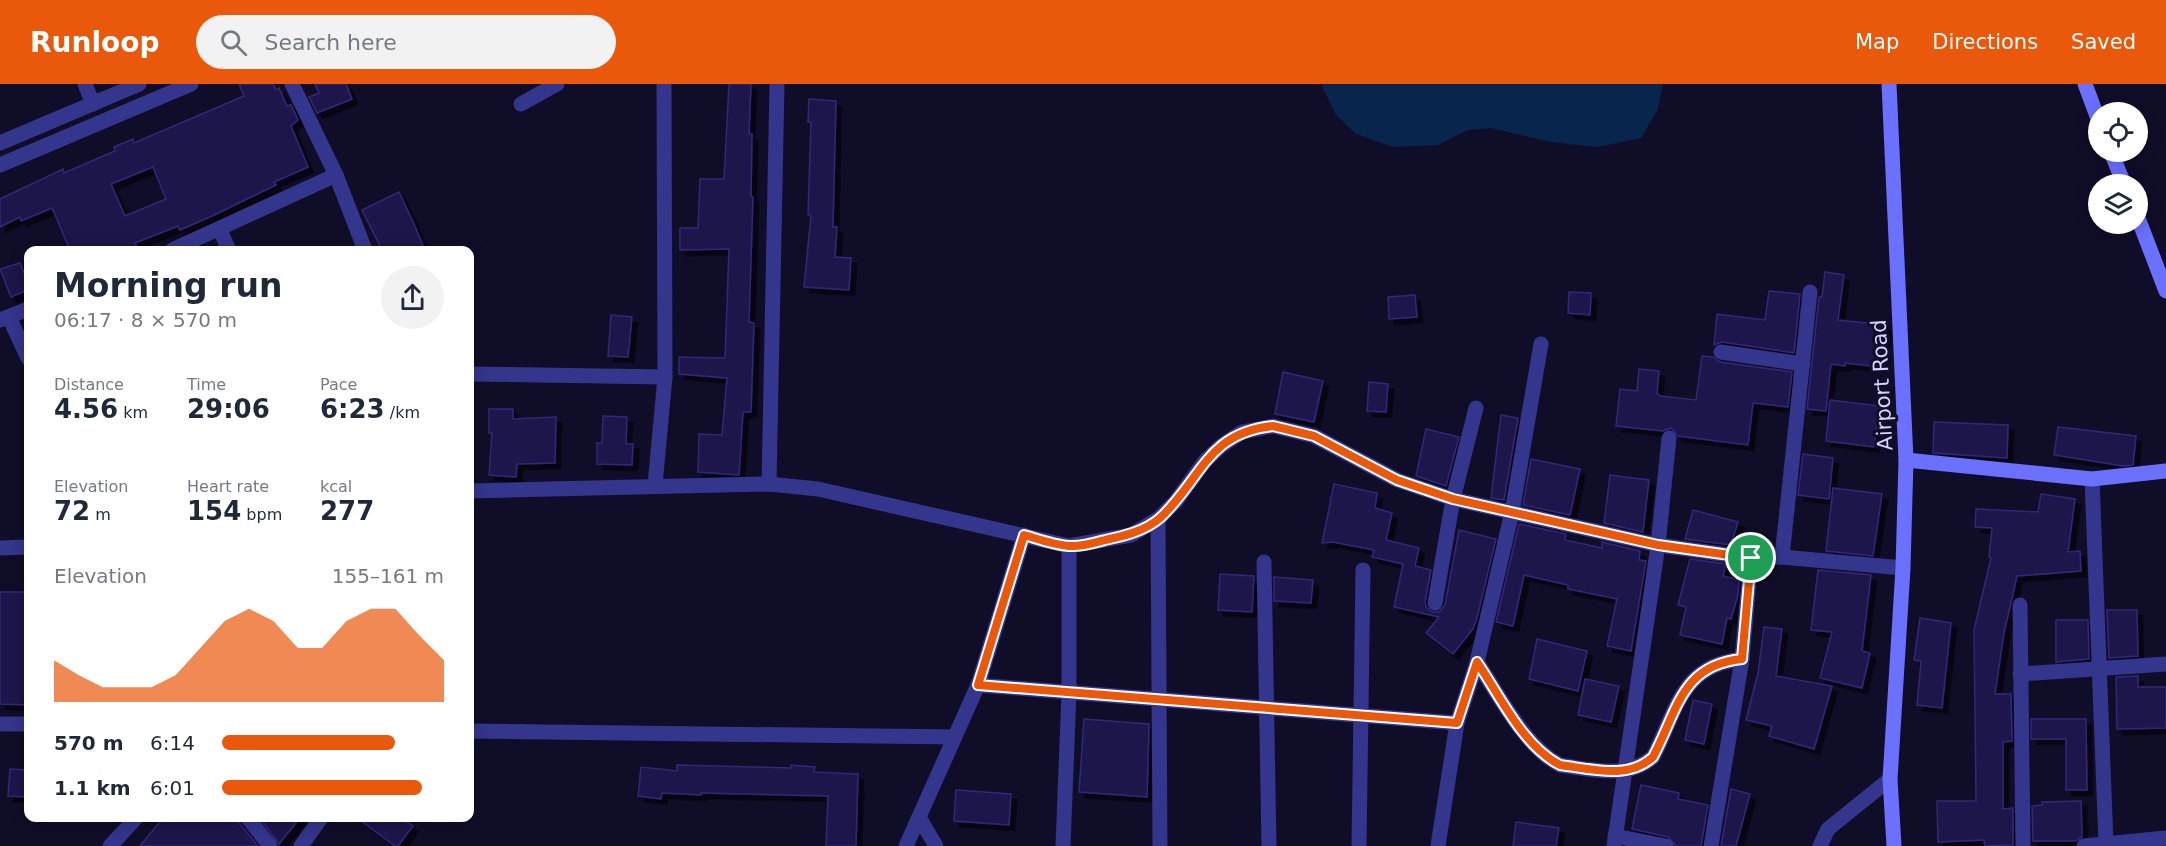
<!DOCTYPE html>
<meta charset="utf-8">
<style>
:root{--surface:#fff;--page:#f2f2f3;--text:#1f2937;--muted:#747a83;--accent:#ea580c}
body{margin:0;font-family:"DejaVu Sans",sans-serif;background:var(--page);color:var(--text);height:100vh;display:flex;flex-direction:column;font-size:22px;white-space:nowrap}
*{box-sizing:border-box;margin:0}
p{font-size:20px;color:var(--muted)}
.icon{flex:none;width:33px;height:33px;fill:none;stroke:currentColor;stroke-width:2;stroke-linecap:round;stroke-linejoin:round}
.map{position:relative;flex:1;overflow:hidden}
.sheet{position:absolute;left:24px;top:162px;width:450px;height:576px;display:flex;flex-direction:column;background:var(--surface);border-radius:12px;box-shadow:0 3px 15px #0003}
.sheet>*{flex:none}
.controls{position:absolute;left:2088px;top:18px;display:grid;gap:12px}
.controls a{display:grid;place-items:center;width:60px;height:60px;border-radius:50%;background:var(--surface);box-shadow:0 3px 15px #0003;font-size:30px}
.pin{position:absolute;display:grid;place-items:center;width:51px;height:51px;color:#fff;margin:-26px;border:3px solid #fff;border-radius:50%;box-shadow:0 2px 6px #0007}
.round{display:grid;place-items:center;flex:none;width:63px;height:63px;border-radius:32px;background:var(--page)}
.overview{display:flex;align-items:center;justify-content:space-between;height:102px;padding:0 30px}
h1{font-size:33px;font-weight:700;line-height:45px}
.stats{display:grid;grid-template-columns:repeat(3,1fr);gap:9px;height:102px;padding:6px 30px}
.stats div{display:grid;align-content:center}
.stats b{font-size:26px;font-weight:700}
.stats small{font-size:16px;font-weight:400}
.stats p{font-size:16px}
.chart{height:168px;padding:12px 30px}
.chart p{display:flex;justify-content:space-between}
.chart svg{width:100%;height:108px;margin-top:6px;fill:var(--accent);opacity:.7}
ul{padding:0 30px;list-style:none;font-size:20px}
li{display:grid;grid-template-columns:96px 72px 1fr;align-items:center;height:45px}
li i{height:15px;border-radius:8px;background:var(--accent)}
header{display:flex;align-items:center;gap:36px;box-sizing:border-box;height:84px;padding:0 30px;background:var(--accent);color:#fff}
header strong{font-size:28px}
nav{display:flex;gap:33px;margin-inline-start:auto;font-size:21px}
.search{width:420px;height:54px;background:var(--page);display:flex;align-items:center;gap:15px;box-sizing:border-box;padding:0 21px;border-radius:33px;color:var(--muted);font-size:22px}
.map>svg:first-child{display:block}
.water{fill:#07254d}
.building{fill:#1f174b;stroke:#322779;stroke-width:1.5;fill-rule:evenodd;filter:url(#shadow)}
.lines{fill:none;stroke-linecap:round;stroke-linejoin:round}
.street{stroke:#34358c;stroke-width:15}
.secondary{stroke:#6b70ff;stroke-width:15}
.route-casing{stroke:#fff;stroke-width:12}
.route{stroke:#ea580c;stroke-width:8}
.labels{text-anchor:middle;stroke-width:6;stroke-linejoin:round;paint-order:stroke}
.street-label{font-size:21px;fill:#d7d4ff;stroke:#100d28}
</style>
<header>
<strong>Runloop</strong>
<div class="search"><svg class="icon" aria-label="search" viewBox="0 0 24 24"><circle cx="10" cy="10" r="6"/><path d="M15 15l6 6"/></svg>Search here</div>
<nav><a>Map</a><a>Directions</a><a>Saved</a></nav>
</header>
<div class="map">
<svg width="2166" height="762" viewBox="0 0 2166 762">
<defs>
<filter id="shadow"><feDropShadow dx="5.5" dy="5.5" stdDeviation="0" flood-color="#0009"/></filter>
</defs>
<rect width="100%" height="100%" fill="#100d28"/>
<polygon class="water" points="1321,0 1663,0 1658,25 1641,54 1598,63 1551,58 1491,44 1468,46 1438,61 1393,63 1356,50 1336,31"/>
<g class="building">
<path d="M239 0H273L276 6 279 4 287 22 291 21 298 36 291 42 308 83 274 98 276 101 212 132 180 146 178 142 135 159 138 166H70L52 124 21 137 20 133 0 143V115L63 85 64 89 115 67 114 63 133 55 134 59 244 12ZM153 83 166 115 125 132 111 100Z"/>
<polygon points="315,0 346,0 352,15 317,29 309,13 319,9"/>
<polygon points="729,0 751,0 749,50 752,50 751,113 753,113 749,238 754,239 751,328 743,328 739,391 698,388 699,350 722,351 727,294 679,290 679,273 725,274 729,165 680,166 680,144 698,144 700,95 724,95"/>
<polygon points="809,15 836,17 833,143 837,143 835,173 851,174 849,206 804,203 811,131 808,131 811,38 808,38"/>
<polygon points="399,108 414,140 425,166 382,166 362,126"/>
<polygon points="20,179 28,199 28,206 11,213 0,185"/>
<polygon points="1825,188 1844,191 1838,236 1886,241 1881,283 1845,279 1845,282 1831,280 1826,327 1807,325 1819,213 1822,213"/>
<polygon points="1769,207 1800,210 1794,269 1722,258 1714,261 1717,230 1765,236"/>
<polygon points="1569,208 1591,209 1590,231 1568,229"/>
<polygon points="1415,211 1417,233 1389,235 1388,213"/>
<polygon points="611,231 632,233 628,273 608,272"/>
<polygon points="1702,272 1713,273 1720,278 1792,288 1788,323 1753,319 1748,361 1678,352 1671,344 1663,347 1616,342 1620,305 1637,307 1639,285 1659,287 1657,309 1660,312 1696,316"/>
<polygon points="1283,288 1323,297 1314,338 1275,330"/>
<polygon points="1369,298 1388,300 1386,328 1367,327"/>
<polygon points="1830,316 1879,322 1874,363 1826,357"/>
<polygon points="489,325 513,325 513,335 556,333 555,379 517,380 516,393 489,391 492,349 489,349"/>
<polygon points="1501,331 1518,334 1504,416 1491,414"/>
<polygon points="603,332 627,333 626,360 633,360 632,381 597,380 597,359 602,359"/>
<polygon points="1934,338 2008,341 2007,374 1933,369"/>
<polygon points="2058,343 2136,352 2133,381 2123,382 2054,371"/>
<polygon points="1426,345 1459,353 1446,402 1416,392"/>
<polygon points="1803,370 1833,374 1829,415 1798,411"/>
<polygon points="1531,375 1580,385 1570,431 1523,421"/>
<polygon points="1610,391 1649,396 1643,448 1604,439"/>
<polygon points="1334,400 1377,409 1375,424 1392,429 1386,456 1419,464 1415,482 1431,486 1425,518 1426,523 1433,528 1439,528 1445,521 1459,446 1496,455 1477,534 1473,545 1453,570 1426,549 1439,533 1394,523 1403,480 1372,473 1374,466 1333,458 1322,459"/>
<polygon points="1833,404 1882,410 1873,472 1826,467"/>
<polygon points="2041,410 2075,415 2068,468 2080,467 2081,487 2017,492 2004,549 1995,610 2011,610 2012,657 2003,658 2003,725 2013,724 2013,761 1985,762 1984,756 1938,758 1937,717 1976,717 1974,546 1991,474 1989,473 1992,444 1975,443 1976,425 2038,428"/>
<polygon points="1693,426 1738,438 1731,461 1685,455"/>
<polygon points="1519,440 1566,450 1565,456 1602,464 1602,458 1640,467 1639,476 1646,477 1631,567 1607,562 1617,515 1568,505 1568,501 1524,491 1513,542 1496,538"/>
<polygon points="1690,475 1726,480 1723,492 1739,496 1738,511 1731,535 1727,534 1722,560 1680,551 1686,523 1678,521"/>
<polygon points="1818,486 1871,491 1862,567 1870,569 1862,604 1820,594 1832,548 1811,546"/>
<polygon points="1220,490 1254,492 1252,528 1218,526"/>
<polygon points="1274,493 1313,496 1311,519 1274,517"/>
<polygon points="0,508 28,508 28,621 0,620"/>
<polygon points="2107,526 2137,526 2138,572 2109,574"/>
<polygon points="1920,534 1951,539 1942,624 1917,621 1921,577 1914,576"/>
<polygon points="2056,536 2088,536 2089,575 2056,578"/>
<polygon points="1764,543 1782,545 1776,592 1832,602 1814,665 1769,652 1772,642 1746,636 1758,589"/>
<polygon points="1537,555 1587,567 1578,607 1529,595"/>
<polygon points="2138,592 2138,603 2166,603 2166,644 2117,645 2116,593"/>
<polygon points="1585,595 1619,602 1611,638 1578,631"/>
<polygon points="1693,616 1712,620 1704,660 1685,656"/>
<polygon points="1084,635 1149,640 1147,713 1079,708"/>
<polygon points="2031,635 2086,635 2087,706 2066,706 2066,655 2031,655"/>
<polygon points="677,681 791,684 791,681 815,683 814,688 858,690 856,762 826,762 828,712 701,709 701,711 662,709 661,715 638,712 641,683 677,687"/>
<polygon points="10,685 28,686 28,713 8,712"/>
<polygon points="1641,701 1679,709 1678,715 1708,721 1701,762 1676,762 1668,753 1632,745"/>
<polygon points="1731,705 1750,710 1736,762 1721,762"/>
<polygon points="956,706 1011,710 1009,741 954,737"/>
<polygon points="2081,717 2082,753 2076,757 2033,757 2032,722 2042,721 2042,718"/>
<polygon points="163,734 238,734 240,740 258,762 140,762"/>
<polygon points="260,734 300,734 279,760"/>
<polygon points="357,734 401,734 413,742 398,762 395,762"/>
<polygon points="1516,738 1559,744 1556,762 1513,762"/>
</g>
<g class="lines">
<g class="street">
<polyline points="85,0 93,20"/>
<polyline points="292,0 336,91 365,166"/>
<polyline points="521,20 557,0"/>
<polyline points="0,59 139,0"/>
<polyline points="0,81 191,0"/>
<polyline points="220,146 229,166"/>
<polyline points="172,166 336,91"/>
<polyline points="9,233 28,274"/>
<polyline points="0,236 28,225"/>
<polyline points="1721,268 1803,280"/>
<polyline points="470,290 665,293"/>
<polyline points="2092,395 2106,760"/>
<polyline points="769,400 777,0"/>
<polyline points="655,401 665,293 664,0"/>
<polyline points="470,407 769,400 818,405 1069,462 1131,451 1158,435 1176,417 1205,377 1221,362 1242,348 1273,342 1314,352 1397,396 1453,415 1658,461 1751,474 1782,473 1903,484"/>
<polyline points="1158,435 1160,762"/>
<polyline points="0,464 28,463"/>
<polyline points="1782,473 1810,208"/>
<polyline points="1264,478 1269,762"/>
<polyline points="1435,519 1453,415 1476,324"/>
<polyline points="2020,521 2023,762"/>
<path d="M1477 578C1499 611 1525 663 1560 681 1592 686 1628 695 1653 673 1677 626 1681 581 1742 575"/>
<polyline points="2020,590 2166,580"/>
<polyline points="978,601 1457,639"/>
<polyline points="0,640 28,640"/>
<polyline points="470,647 955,653"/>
<polyline points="248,734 270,762"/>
<polyline points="920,735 936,762"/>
<polyline points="1615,752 1666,762"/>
<polyline points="110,762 136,734"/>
<polyline points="301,762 321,734"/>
<polyline points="906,762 978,601 1024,451"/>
<polyline points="1063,762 1069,608 1069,462"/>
<polyline points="1359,762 1363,486"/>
<polyline points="1438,762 1457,639 1477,578 1512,428 1541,260"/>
<polyline points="1614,762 1658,461 1669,354"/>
<polyline points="1711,762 1742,575 1751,474"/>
<polyline points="1820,762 1828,745 1890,695"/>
<polyline points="2084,762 2166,754"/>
</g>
<g class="secondary">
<polyline points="1889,0 1906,376 1903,484 1890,695 1894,762"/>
<polyline points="2085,0 2098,35"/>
<polyline points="2111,68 2124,100"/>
<polyline points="2138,134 2166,207"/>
<polyline points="1906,376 2092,395 2166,387"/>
</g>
</g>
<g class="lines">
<defs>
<path id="route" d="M1273 342 1314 352 1397 396 1453 415 1658 461 1751 474 1742 575C1681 581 1678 626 1653 673 1628 696 1592 685 1560 681 1523 662 1500 612 1477 578L1457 639 978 601 1024 451C1038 455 1055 461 1069 462 1080 463 1094 459 1105 456 1124 452 1145 447 1160 434 1202 395 1206 349 1273 342Z"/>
</defs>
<use href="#route" class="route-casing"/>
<use href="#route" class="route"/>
</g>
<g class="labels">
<g class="street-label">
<text transform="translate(1882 301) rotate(-93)" y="7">Airport Road</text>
</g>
</g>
</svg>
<div class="controls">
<a><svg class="icon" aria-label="locate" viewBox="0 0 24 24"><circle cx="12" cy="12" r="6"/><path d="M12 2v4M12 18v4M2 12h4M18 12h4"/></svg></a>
<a><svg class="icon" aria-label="layers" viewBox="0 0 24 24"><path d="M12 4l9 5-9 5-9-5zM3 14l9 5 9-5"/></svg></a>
</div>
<div class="pin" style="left:1751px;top:474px;background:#1e9e55"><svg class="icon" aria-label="arrive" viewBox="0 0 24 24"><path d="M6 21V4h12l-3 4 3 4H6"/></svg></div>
<section class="sheet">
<div class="overview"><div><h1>Morning run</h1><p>06:17 · 8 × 570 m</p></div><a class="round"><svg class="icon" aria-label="share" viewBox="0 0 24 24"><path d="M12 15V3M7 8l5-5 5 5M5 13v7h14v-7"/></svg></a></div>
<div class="stats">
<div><p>Distance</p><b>4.56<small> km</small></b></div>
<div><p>Time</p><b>29:06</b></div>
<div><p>Pace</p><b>6:23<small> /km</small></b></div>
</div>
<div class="stats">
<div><p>Elevation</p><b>72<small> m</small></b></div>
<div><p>Heart rate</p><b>154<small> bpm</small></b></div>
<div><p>kcal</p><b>277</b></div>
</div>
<div class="chart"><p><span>Elevation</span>155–161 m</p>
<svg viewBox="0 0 160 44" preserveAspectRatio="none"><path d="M0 44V27L10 33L20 38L30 38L40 38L50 33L60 22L70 11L80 6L90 11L100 22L110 22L120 11L130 6L140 6L150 17L160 27V44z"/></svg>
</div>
<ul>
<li><b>570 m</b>6:14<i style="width:78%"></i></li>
<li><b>1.1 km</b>6:01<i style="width:90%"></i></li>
</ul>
</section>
</div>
